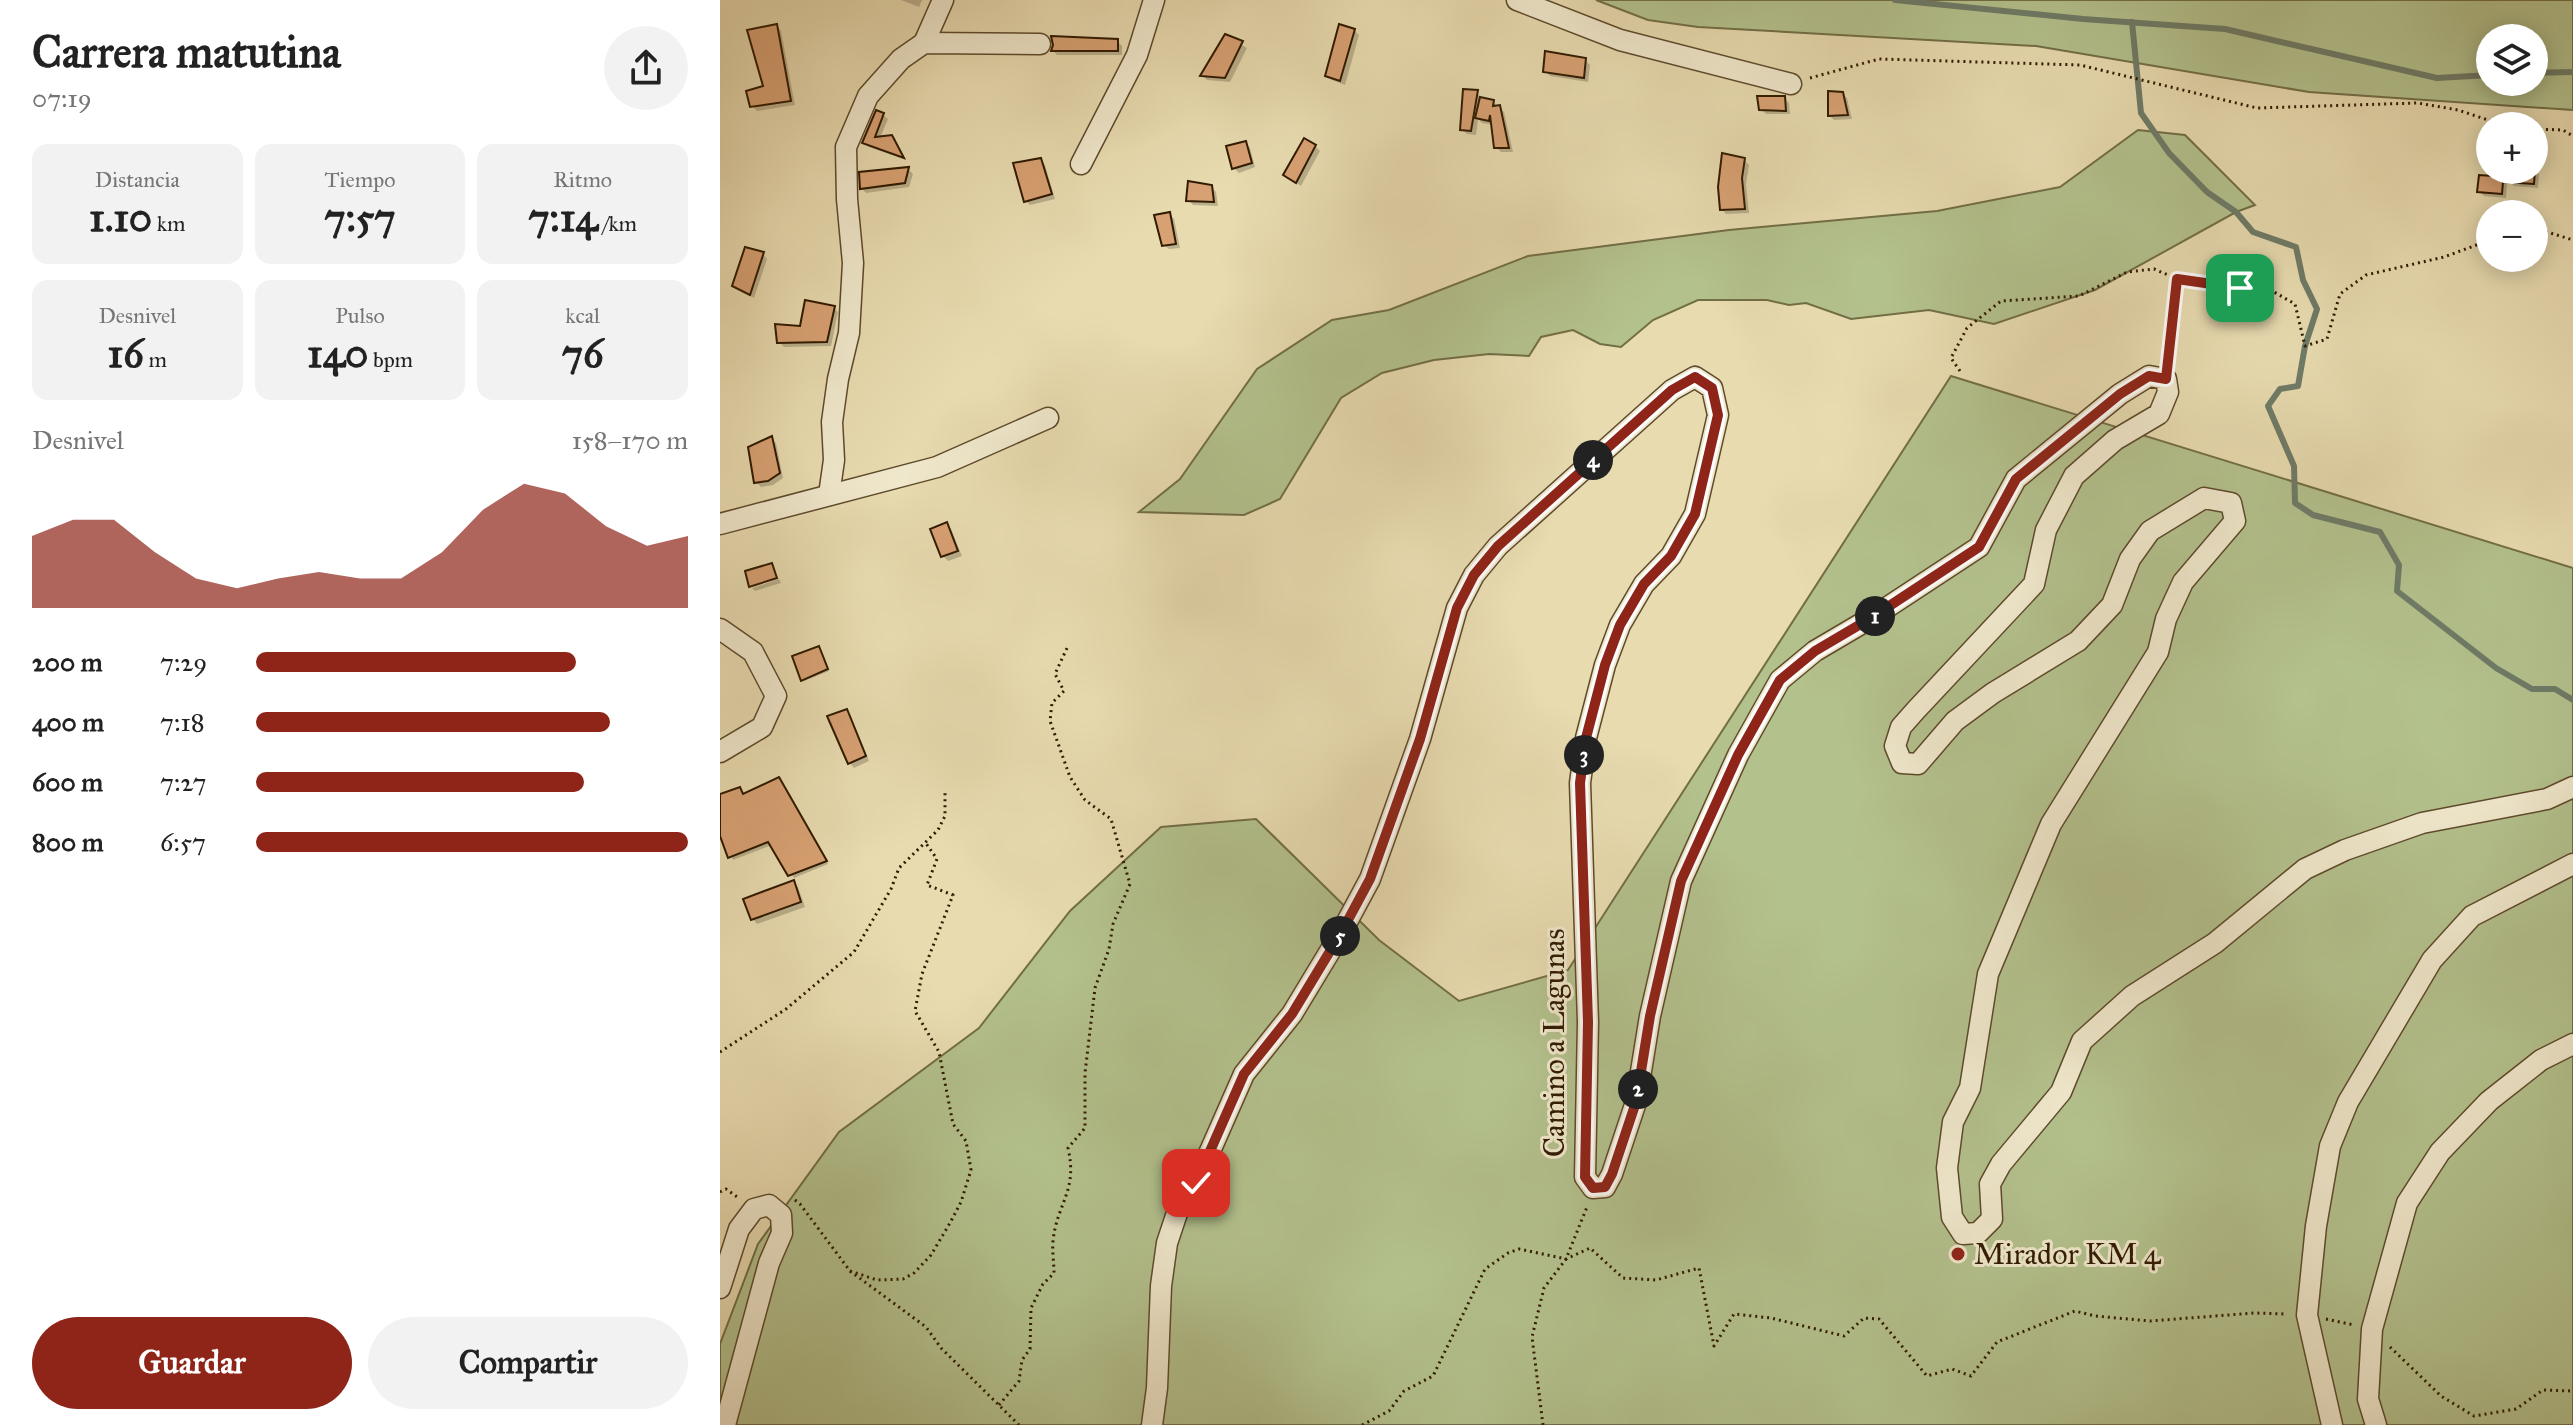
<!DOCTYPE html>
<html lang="es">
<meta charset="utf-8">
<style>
:root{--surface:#fff;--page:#f2f2f2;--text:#222;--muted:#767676;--accent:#8f2418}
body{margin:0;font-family:"IM FELL Great Primer",serif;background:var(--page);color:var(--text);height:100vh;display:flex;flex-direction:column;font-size:30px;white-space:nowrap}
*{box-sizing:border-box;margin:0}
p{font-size:26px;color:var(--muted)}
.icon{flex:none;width:44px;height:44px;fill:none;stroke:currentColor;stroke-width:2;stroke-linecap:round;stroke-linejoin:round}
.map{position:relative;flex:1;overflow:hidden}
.side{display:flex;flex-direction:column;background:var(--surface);width:720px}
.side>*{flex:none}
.fabs{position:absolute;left:1756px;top:24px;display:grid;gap:16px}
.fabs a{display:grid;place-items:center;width:72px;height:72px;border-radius:50%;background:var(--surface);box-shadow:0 4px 20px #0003;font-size:40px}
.pin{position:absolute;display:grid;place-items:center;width:68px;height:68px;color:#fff;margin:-34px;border-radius:16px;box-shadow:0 4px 12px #0006}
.km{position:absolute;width:40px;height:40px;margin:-20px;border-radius:50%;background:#222;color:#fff;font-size:22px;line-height:40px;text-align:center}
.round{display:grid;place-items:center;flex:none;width:84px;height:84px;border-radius:42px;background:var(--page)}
.head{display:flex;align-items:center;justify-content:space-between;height:136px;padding:0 32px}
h1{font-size:44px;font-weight:700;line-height:60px}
.stats{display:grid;grid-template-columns:repeat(3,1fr);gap:12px;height:136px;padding:8px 32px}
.stats div{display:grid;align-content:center;border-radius:16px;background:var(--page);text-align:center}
.stats b{font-size:40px;font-weight:700}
.stats small{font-size:22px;font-weight:400}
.stats p{font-size:22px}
.chart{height:224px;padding:16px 32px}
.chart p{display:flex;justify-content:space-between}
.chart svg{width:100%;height:144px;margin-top:8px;fill:var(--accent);opacity:.7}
.button{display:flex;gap:16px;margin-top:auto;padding:16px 32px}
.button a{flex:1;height:92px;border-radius:48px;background:var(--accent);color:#fff;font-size:32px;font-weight:700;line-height:92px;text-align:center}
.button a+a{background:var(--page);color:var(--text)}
ul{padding:0 32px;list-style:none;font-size:26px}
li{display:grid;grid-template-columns:128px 96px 1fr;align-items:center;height:60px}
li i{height:20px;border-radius:10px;background:var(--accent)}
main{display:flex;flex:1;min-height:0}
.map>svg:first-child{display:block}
.green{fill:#b3c18d;stroke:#726e46;stroke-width:2;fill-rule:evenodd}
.shadow{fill:#0003}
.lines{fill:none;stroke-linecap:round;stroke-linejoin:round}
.stream{stroke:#6e7b67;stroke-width:6}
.building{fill:#d8a173;stroke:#301a00;stroke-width:2}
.minor-casing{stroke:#5e4a2c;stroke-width:23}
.path{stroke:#301a00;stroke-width:3;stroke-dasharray:2 4;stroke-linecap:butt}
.minor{stroke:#f0e8cc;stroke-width:20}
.route-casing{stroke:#fff;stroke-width:16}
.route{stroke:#8f2418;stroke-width:10}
.poi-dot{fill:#8f2418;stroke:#f0e8cc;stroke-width:3}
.labels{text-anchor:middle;stroke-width:6;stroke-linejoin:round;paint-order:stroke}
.street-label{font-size:30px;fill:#301a00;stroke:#f0e8cc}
.poi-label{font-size:30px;fill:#301a00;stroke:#f0e8cc;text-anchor:start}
</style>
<main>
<section class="side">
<div class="head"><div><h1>Carrera matutina</h1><p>07:19</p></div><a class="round"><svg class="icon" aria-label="share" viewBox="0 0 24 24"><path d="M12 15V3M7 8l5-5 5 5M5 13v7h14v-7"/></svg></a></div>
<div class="stats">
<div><p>Distancia</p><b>1.10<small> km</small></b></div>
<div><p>Tiempo</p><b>7:57</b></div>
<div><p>Ritmo</p><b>7:14<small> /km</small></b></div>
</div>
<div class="stats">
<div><p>Desnivel</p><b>16<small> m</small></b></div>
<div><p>Pulso</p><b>140<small> bpm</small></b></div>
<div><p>kcal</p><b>76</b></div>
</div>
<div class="chart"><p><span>Desnivel</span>158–170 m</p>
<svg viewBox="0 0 160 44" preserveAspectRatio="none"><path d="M0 44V22L10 17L20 17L30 27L40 35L50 38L60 35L70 33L80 35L90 35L100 27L110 14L120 6L130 9L140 19L150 25L160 22V44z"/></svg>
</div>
<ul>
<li><b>200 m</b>7:29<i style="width:74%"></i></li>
<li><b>400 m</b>7:18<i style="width:82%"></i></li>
<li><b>600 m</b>7:27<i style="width:76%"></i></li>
<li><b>800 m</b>6:57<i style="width:100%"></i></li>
</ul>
<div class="button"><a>Guardar</a><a>Compartir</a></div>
</section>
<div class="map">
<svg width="1853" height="1425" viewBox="0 0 1853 1425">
<rect width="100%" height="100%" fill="#e8dbb0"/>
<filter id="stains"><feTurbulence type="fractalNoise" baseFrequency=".0025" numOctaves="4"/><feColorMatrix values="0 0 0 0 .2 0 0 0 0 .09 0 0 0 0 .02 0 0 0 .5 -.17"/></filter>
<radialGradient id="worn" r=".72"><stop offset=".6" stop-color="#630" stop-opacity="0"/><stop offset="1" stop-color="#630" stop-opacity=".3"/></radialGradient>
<g class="green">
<path d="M876 0H1853V110L1589 92 1316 46 978 27 928 20ZM1814 38V82H1770V38Z"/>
<polygon points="1418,130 1465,135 1535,205 1516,212 1375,290 1274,324 1209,310 1131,319 1086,303 1069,305 1047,300 978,300 933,320 901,347 880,344 853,330 821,337 809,356 769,354 714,360 662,373 621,398 560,499 524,515 419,512 460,479 537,369 612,320 669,310 808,256 1009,230 1217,211 1340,187"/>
<polygon points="1231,376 1853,568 1853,1425 0,1425 0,1344 38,1244 119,1132 259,1028 350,911 441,827 536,819 659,940 739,1001 848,970"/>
</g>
<g class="shadow">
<polygon points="181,0 202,0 199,7"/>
<polygon points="57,26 61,31 75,105 37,111 32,106 46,88"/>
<polygon points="634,30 639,35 625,85 612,80 607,76"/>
<polygon points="506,36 527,48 510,82 487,80 482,75"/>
<polygon points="397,41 402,46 402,55 337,55 333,51"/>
<polygon points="865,60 870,65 868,82 830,76 825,71"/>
<polygon points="757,92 761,99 773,102 784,112 793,152 781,152 776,147 774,125 762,123 758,119 756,135 747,134 742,129"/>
<polygon points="1122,94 1127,98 1132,119 1114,120 1110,116"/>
<polygon points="1064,98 1069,103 1070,114 1046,114 1041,109"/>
<polygon points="163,115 168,119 160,138 172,137 186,160 149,147 144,143"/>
<polygon points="525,143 530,148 535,167 519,173 514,168"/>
<polygon points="595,146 600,151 581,186 565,175"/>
<polygon points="320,160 325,165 335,199 310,205 306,201"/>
<polygon points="1024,160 1029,165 1026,184 1029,213 1006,214 1002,210"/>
<polygon points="188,169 193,174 189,187 146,193 142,189"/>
<polygon points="1815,169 1819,174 1818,188 1794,186 1790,182 1791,170"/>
<polygon points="1783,179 1787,184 1786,198 1764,196 1759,191"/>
<polygon points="491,187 496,192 498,206 473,205 468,200"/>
<polygon points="449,214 454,219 460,248 449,249 444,245"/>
<polygon points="43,254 47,259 34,298 15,285"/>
<polygon points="114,308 118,312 111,346 64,347 59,342"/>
<polygon points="51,439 56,443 63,478 53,485 41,487 36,482"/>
<polygon points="226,524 231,529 242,556 228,561 223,556"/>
<polygon points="59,579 61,583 35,591 32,588"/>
<polygon points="99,648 109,671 84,681 83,679"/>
<polygon points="126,711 131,716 149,761 134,768 130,763"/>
<polygon points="62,782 108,864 74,878 52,845 13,860 0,831 0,796 20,790 24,796"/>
<polygon points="73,882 78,887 85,907 37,924 33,919"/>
</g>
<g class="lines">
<g class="stream">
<polyline points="1175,0 1363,19 1505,29 1717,78 1770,75"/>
<polyline points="1412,22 1421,113 1449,153 1487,192 1516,212 1533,232 1576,247 1583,280 1597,309 1585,346 1578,386 1560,389 1548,406 1574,466 1575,503 1593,515 1660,532 1679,565 1677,591 1776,668 1812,689 1835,689 1853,700"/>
<polyline points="1814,73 1853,72"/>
</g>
</g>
<g class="building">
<polygon points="57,24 71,101 30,107 26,91 43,86 27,30"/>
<polygon points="619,24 635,29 620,81 605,76"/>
<polygon points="505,34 523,41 505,78 480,76"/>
<polygon points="331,36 398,39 398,51 331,51 333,45"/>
<polygon points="825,51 866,58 864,78 823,72"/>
<polygon points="743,89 758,90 751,131 740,130"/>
<polygon points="1108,91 1123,92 1128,115 1108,116"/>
<polygon points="1037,96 1065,96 1066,111 1039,110"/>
<polygon points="760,97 774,100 773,106 780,105 789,148 774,148 770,115 769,121 755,118"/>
<polygon points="156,110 164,113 155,137 172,135 184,158 142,143"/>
<polygon points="584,138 596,145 576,183 563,175"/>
<polygon points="526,141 532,163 512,169 506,146"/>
<polygon points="1002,153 1025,158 1022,178 1025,209 1000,210 998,187"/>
<polygon points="321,158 332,194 304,202 293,163"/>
<polygon points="189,167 185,183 140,189 139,172"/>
<polygon points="1773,170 1815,170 1814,184 1783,182 1782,194 1757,192 1759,175 1773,176"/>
<polygon points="468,181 492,185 494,202 466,201"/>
<polygon points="450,212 456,244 442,246 434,215"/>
<polygon points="25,247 44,252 30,295 12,286"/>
<polygon points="85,300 115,306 107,342 57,343 55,324 80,326"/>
<polygon points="52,436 60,473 48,481 34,483 28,447"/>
<polygon points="227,522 238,551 221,557 210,529"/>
<polygon points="52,563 57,578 29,587 25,571"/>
<polygon points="99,646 108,669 81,681 72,656"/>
<polygon points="127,709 146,756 128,764 107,716"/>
<polygon points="59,777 107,861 68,876 48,842 8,858 0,836 0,794 20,787 23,794"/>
<polygon points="74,880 81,902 31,920 23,899"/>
</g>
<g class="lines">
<defs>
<g id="minor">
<polyline points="797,0 900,40 1071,84"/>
<polyline points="204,43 223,0"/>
<polyline points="361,164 417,55 434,0"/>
<polyline points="109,495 114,460 112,422 118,379 129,333 133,263 127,199 126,147 148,96 181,59 204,43 320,44"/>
<polyline points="0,524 217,467 328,418"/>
<polyline points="0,629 33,652 56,696 42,727 0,752"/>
<polyline points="0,1288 19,1229 34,1209 49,1205 61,1215 62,1233 49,1263 5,1425"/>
<polyline points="432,1425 437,1388 441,1286 447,1243 457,1213 476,1183 524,1074 572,1014 621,933 650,879 700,739 737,608 754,575 778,546 952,390 975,377 992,388 998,415 975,514 951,556 924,584 900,625 885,665 866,738 860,783 868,1022 865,1177 873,1188 885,1187 892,1174 916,1102 930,1016 961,881 1018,755 1060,680 1095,651 1151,618 1259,547 1296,479 1400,394 1429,376 1446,379 1448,392 1439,414 1395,440 1354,476 1326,530 1314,584 1196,710 1181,727 1175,746 1182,763 1198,764 1235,721 1273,693 1358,641 1392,605 1410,559 1430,531 1484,498 1511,503 1515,521 1463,582 1446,619 1438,652 1331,824 1268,974 1250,1088 1233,1122 1227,1168 1232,1217 1243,1234 1258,1233 1272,1219 1270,1184 1281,1164 1341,1092 1362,1041 1412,996 1495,943 1585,869 1625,850 1702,823 1827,799 1853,787"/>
<polyline points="1612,1425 1587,1315 1596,1226 1610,1146 1628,1102 1712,960 1752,916 1853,864"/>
<polyline points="1656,1425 1648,1399 1652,1329 1687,1203 1720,1152 1769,1101 1821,1060 1853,1044"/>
</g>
</defs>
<use href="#minor" class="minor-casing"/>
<g class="path">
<polyline points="1090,78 1159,59 1360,65 1537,108 1698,103 1738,110 1786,126"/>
<polyline points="1814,129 1843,130 1853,136"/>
<polyline points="1814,228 1853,240"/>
<polyline points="1448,359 1457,279 1520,288 1547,288 1575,304 1585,346 1607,339 1620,294 1646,275 1724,257 1770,240"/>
<polyline points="1240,371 1231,358 1247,328 1281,301 1359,296 1407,272 1434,269 1457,279"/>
<polyline points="0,1052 66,1009 134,952 171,889 179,868 218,830 225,816 225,792"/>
<polyline points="0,1192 6,1189 20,1199"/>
<polyline points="75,1200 80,1204 130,1271 206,1327 221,1348 299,1425"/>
<polyline points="130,1271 157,1280 183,1279 194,1273 211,1255 230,1223 241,1202 251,1170 246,1141 233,1124 219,1052 195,1011 202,974 233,895 207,885 217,859 205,842"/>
<polyline points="1606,1319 1634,1325"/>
<polyline points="1670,1347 1721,1396 1754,1416 1796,1409 1823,1390 1853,1391"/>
<path d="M279 1405 299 1381 302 1360 310 1349 311 1308 323 1284 334 1273C334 1263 332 1251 333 1241 337 1203 358 1191 348 1148L365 1128V1073L375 988 389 949 393 924 410 884 391 819 365 800 350 777 330 721 332 703 344 691 335 674 347 648"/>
<polyline points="642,1425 669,1411 684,1391 713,1376 765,1269 788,1253 799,1249 846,1259 870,1248 903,1278 936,1280 979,1268 994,1346 1014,1314 1051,1318 1124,1336 1144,1318 1159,1319 1207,1376 1232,1369 1251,1376 1277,1342 1355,1311 1375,1316 1430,1321 1534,1313 1567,1314"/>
<polyline points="823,1425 812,1337 824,1288 846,1259 867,1207"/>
</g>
<use href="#minor" class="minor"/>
</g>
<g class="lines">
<defs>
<polyline id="route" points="476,1183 524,1074 572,1014 621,933 650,879 700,739 737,608 754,575 778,546 952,390 975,377 992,388 998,415 975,514 951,556 924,584 900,625 885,665 866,738 860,783 868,1022 865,1177 873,1188 885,1187 892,1174 916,1102 930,1016 961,881 1018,755 1060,680 1095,651 1151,618 1259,547 1296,479 1400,394 1429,376 1446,379 1457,279 1520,288"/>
</defs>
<use href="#route" class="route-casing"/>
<use href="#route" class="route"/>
</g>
<circle class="poi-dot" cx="1238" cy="1254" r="8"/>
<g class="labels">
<g class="street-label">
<text transform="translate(834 1043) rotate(-90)" y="10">Camino a Lagunas</text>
</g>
<g class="poi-label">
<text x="1254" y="1264">Mirador KM 4</text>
</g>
</g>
<rect width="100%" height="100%" filter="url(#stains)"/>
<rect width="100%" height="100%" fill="url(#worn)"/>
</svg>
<div class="fabs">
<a><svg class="icon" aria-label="layers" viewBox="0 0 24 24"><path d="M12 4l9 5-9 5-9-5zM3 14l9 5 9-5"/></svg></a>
<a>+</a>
<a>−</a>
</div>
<div class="pin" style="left:1520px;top:288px;background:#1e9e55"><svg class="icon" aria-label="arrive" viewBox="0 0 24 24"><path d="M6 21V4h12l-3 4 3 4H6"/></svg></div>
<div class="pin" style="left:476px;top:1183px;background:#d93025"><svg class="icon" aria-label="check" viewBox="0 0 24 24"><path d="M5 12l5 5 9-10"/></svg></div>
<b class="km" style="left:1155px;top:616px">1</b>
<b class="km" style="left:918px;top:1089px">2</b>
<b class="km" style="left:864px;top:755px">3</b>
<b class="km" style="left:873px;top:460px">4</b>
<b class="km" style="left:620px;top:936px">5</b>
</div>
</main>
